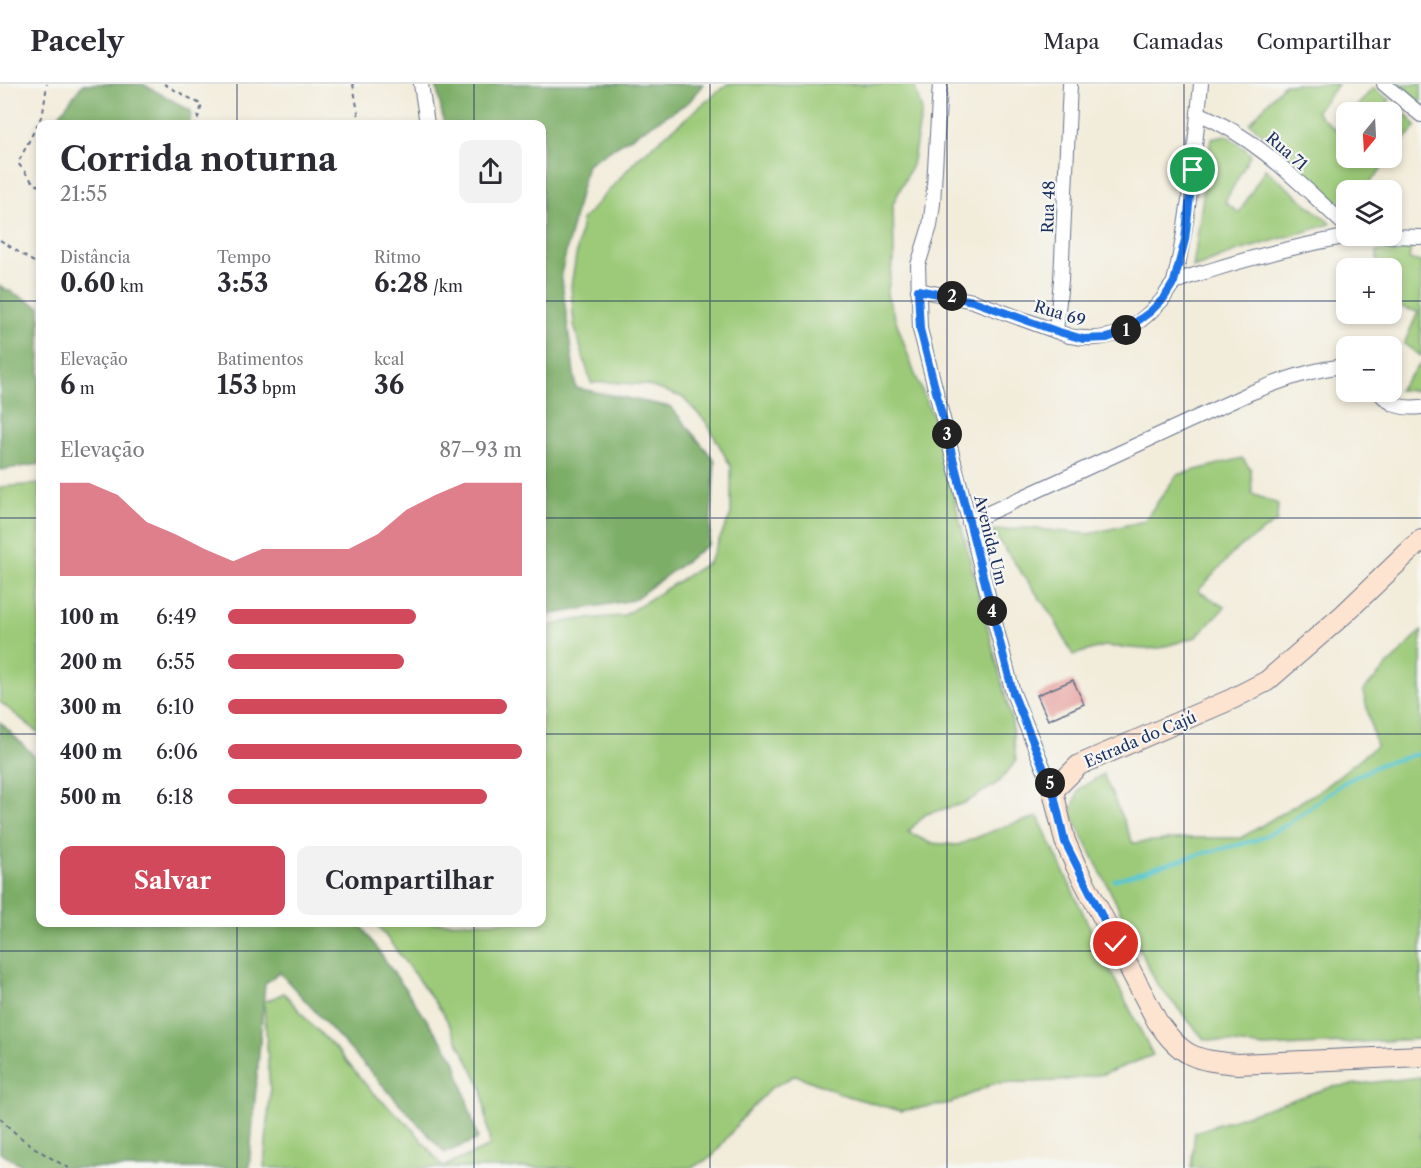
<!DOCTYPE html>
<html lang="pt">
<meta charset="utf-8">
<style>
:root{--surface:#fff;--page:#f2f2f3;--text:#2b2b33;--muted:#7c7c81;--line:#e1e1e2;--accent:#d1495b}
body{margin:0;font-family:"Libre Caslon Text",serif;background:var(--page);color:var(--text);height:100vh;display:flex;flex-direction:column;font-size:22px;white-space:nowrap}
*{box-sizing:border-box;margin:0}
p{font-size:20px;color:var(--muted)}
.icon{flex:none;width:33px;height:33px;fill:none;stroke:currentColor;stroke-width:2;stroke-linecap:round;stroke-linejoin:round}
.map{position:relative;flex:1;overflow:hidden}
.side{position:absolute;left:36px;top:36px;width:510px;height:807px;display:flex;flex-direction:column;background:var(--surface);border-radius:12px;box-shadow:0 3px 9px #0003}
.side>*{flex:none}
.needle{width:39px;rotate:198deg}
.buttons{position:absolute;left:1336px;top:18px;display:grid;gap:12px}
.buttons a{display:grid;place-items:center;width:66px;height:66px;border-radius:12px;background:var(--surface);box-shadow:0 3px 9px #0003;font-size:30px}
.pin{position:absolute;display:grid;place-items:center;width:51px;height:51px;color:#fff;margin:-26px;border:3px solid #fff;border-radius:50%;box-shadow:0 2px 6px #0007}
.km{position:absolute;width:30px;height:30px;margin:-15px;border-radius:50%;background:#222;color:#fff;font-size:16px;line-height:30px;text-align:center}
.round{display:grid;place-items:center;flex:none;width:63px;height:63px;border-radius:12px;background:var(--page)}
.summary{display:flex;align-items:center;justify-content:space-between;height:102px;padding:0 24px}
h1{font-size:33px;font-weight:700;line-height:45px}
.stats{display:grid;grid-template-columns:repeat(3,1fr);gap:9px;height:102px;padding:6px 24px}
.stats div{display:grid;align-content:center}
.stats b{font-size:26px;font-weight:700}
.stats small{font-size:16px;font-weight:400}
.stats p{font-size:16px}
.chart{height:168px;padding:12px 24px}
.chart p{display:flex;justify-content:space-between}
.chart svg{width:100%;height:108px;margin-top:6px;fill:var(--accent);opacity:.7}
.action{display:flex;gap:12px;margin-top:auto;padding:12px 24px}
.action a{flex:1;height:69px;border-radius:12px;background:var(--accent);color:#fff;font-size:24px;font-weight:700;line-height:69px;text-align:center}
.action a+a{background:var(--page);color:var(--text)}
ul{padding:0 24px;list-style:none;font-size:20px}
li{display:grid;grid-template-columns:96px 72px 1fr;align-items:center;height:45px}
li i{height:15px;border-radius:8px;background:var(--accent)}
header{display:flex;align-items:center;gap:36px;box-sizing:border-box;height:84px;padding:0 30px;background:var(--surface);border-bottom:2px solid var(--line)}
header strong{font-size:28px}
nav{display:flex;gap:33px;margin-inline-start:auto;font-size:21px}
.map>svg:first-child{display:block}
.green{fill:#9cca78;stroke:#5c7c6b;stroke-width:1.5}
.forest{fill:#7dae68;stroke:#4c6e63;stroke-width:1.5}
.lines{fill:none;stroke-linecap:round;stroke-linejoin:round}
.stream{stroke:#59c6ce;stroke-width:4}
.building{fill:#e49694}
.street-casing{stroke:#667189;stroke-width:16}
.secondary-casing{stroke:#667189;stroke-width:22}
.path{stroke:#667189;stroke-width:2;stroke-dasharray:4.5 4.5;stroke-linecap:butt}
.street{stroke:#fff;stroke-width:14}
.secondary{stroke:#fde4d1;stroke-width:20}
.route-casing{stroke:#fff;stroke-width:12}
.route{stroke:#1a73e8;stroke-width:8}
.grid{fill:none;stroke:#1b2f5e;stroke-width:1.5;stroke-opacity:0.55}
.labels{text-anchor:middle;stroke-width:4.5;stroke-linejoin:round;paint-order:stroke}
.street-label{font-size:16px;fill:#1b2f5e;stroke:#f6f6f2}
</style>
<header>
<strong>Pacely</strong>
<nav><a>Mapa</a><a>Camadas</a><a>Compartilhar</a></nav>
</header>
<div class="map">
<svg width="1421" height="1084" viewBox="0 0 1421 1084">
<rect width="100%" height="100%" fill="#f6f6f2"/>
<filter id="ink" filterUnits="userSpaceOnUse"><feTurbulence type="fractalNoise" baseFrequency=".0167" numOctaves="2"/><feDisplacementMap in="SourceGraphic" scale="12" xChannelSelector="R" yChannelSelector="G"/><feConvolveMatrix kernelMatrix="1 2 1 2 8 2 1 2 1" color-interpolation-filters="sRGB"/></filter>
<filter id="wash" filterUnits="userSpaceOnUse"><feTurbulence type="fractalNoise" baseFrequency=".008" numOctaves="4" result="noise"/><feDisplacementMap in="SourceGraphic" scale="24" xChannelSelector="R" yChannelSelector="G"/><feGaussianBlur stdDeviation="1.35" result="paint"/><feColorMatrix in="noise" values="0 0 0 0 0 0 0 0 0 0 0 0 0 0 0 0 0 1.4 0 .05"/><feComposite in="paint" operator="in"/></filter>
<g filter="url(#wash)">
<rect width="100%" height="100%" fill="#f2ecda"/>
<g class="green">
<polygon points="727,0 914,0 922,27 912,81 893,120 894,170 887,211 914,288 933,333 1012,638 1016,677 999,698 965,719 926,730 908,748 930,759 958,761 1005,742 1038,733 1107,880 1153,971 1104,990 1059,997 995,999 951,1019 900,1027 844,1011 796,991 771,1004 744,1032 712,1073 691,1084 264,1084 270,1008 264,918 284,909 310,939 338,967 371,1007 412,1044 443,1083 490,1062 482,1004 443,929 376,839 542,838 542,544 574,536 623,532 709,478 731,430 731,383 707,339 682,313 646,301 609,298 591,299 574,241 571,202 582,136 638,74"/>
<polygon points="1284,0 1338,0 1316,28 1336,46 1347,34 1347,74 1391,74 1363,106 1347,106 1347,127 1250,39"/>
<polygon points="1399,0 1421,0 1421,19 1419,21"/>
<polygon points="1373,4 1390,16 1380,28 1352,28"/>
<polygon points="1406,30 1416,42 1392,72 1392,45"/>
<polygon points="1226,51 1251,70 1225,118 1239,129 1265,85 1331,140 1235,168 1193,184 1211,54"/>
<polygon points="1411,164 1409,175 1421,178 1421,272 1404,260 1418,228 1392,221 1392,184 1377,184 1377,167"/>
<polygon points="1421,279 1421,307 1398,306"/>
<polygon points="1242,374 1251,386 1252,410 1278,420 1277,437 1236,466 1198,507 1225,523 1196,553 1159,564 1144,565 1104,562 1073,571 1053,533 992,447 1026,444 1089,450 1144,437 1177,391"/>
<polygon points="40,400 40,650 0,618 0,403"/>
<polygon points="1421,547 1421,955 1264,963 1204,955 1157,900 1071,729 1079,705 1103,690 1133,759 1187,754 1241,754 1322,705 1376,662 1363,607"/>
<polygon points="1421,993 1421,1084 1191,1084 1195,1048 1331,1003"/>
</g>
<g class="forest">
<polygon points="83,0 143,0 191,27 190,40 52,40"/>
<polygon points="436,0 703,0 689,18 587,80 561,190 576,304 671,323 715,377 709,460 633,516 542,532 542,40 444,40"/>
<polygon points="0,202 40,223 40,380 0,386"/>
<polygon points="0,638 40,678 40,838 359,839 455,976 478,1055 445,1069 279,888 265,900 249,1084 27,1084 0,1069"/>
</g>
<g class="lines">
<polyline class="stream" points="1114,796 1193,772 1257,756 1285,742 1343,699 1381,680 1421,669"/>
</g>
<g id="blocks">
<polygon class="building" points="1073,596 1084,620 1048,636 1037,611"/>
</g>
</g>
<g filter="url(#ink)">
<use href="#blocks" fill-opacity="0" stroke="#667189" stroke-width="1.5"/>
<g class="lines">
<defs>
<g id="street">
<polyline points="421,0 427,40"/>
<polyline points="940,0 933,119 930,142 918,181 920,245 1013,609 1053,707"/>
<polyline points="1384,0 1421,31"/>
<path d="M1198 29C1258 54 1300 100 1347 143"/>
<polyline points="1386,152 1421,153"/>
<path d="M1174 198C1190 132 1194 68 1201 0"/>
<path d="M918 206 973 217 1069 252C1110 260 1135 246 1162 216 1166 211 1170 201 1176 198 1187 192 1203 189 1215 185 1259 171 1303 161 1349 152"/>
<polyline points="1056,247 1061,196 1070,0"/>
<path d="M1379 308C1391 322 1402 325 1421 323"/>
<path d="M969 438 1250 309C1280 297 1315 284 1347 282"/>
</g>
<path id="secondary" d="M1421 456 1344 530 1267 597 1232 615 1079 681 1053 707 1065 757 1076 782 1157 937C1182 973 1194 976 1237 980L1421 972"/>
</defs>
<use href="#street" class="street-casing"/>
<use href="#secondary" class="secondary-casing"/>
<g class="path">
<polyline points="164,0 202,21 196,40"/>
<polyline points="353,0 360,40"/>
<polyline points="40,103 31,96 18,79 43,29 47,0"/>
<polyline points="0,156 40,182"/>
<path d="M0 1034C20 1056 43 1070 69 1084"/>
</g>
<use href="#street" class="street"/>
<use href="#secondary" class="secondary"/>
</g>
</g>
<g class="lines" filter="url(#ink)">
<defs>
<polyline id="route" points="1116,860 1065,758 1053,707 1013,609 920,245 918,206 973,217 1056,247 1083,255 1107,254 1121,249 1150,228 1164,214 1174,198 1185,156 1193,86"/>
</defs>
<use href="#route" class="route-casing"/>
<use href="#route" class="route"/>
</g>
<path class="grid" d="M237 0V40M474 0V40M710 0V1084M947 0V1084M1184 0V1084M0 217H40M542 217H1347M1392 217H1421M0 434H40M542 434H1421M0 650H40M542 650H1421M237 838V1084M474 838V1084M0 867H1421"/>
<g class="labels">
<g class="street-label">
<text transform="translate(1287 67) rotate(41)" y="6">Rua 71</text>
<text transform="translate(1048 123) rotate(-88)" y="6">Rua 48</text>
<text transform="translate(1060 229) rotate(17)" y="6">Rua 69</text>
<text transform="translate(991 456) rotate(76)" y="6">Avenida Um</text>
<text transform="translate(1140 655) rotate(-23)" y="6">Estrada do Cajú</text>
</g>
</g>
</svg>
<div class="buttons">
<a><svg class="needle" viewBox="-14 -14 28 28"><path d="M0-13l5 13h-10z" fill="#e53935"/><path d="M0 13l5-13h-10z" fill="#7c7c81"/></svg></a>
<a><svg class="icon" aria-label="layers" viewBox="0 0 24 24"><path d="M12 4l9 5-9 5-9-5zM3 14l9 5 9-5"/></svg></a>
<a>+</a>
<a>−</a>
</div>
<div class="pin" style="left:1193px;top:86px;background:#1e9e55"><svg class="icon" aria-label="arrive" viewBox="0 0 24 24"><path d="M6 21V4h12l-3 4 3 4H6"/></svg></div>
<div class="pin" style="left:1116px;top:860px;background:#d93025"><svg class="icon" aria-label="check" viewBox="0 0 24 24"><path d="M5 12l5 5 9-10"/></svg></div>
<b class="km" style="left:1126px;top:246px">1</b>
<b class="km" style="left:952px;top:212px">2</b>
<b class="km" style="left:947px;top:350px">3</b>
<b class="km" style="left:992px;top:527px">4</b>
<b class="km" style="left:1050px;top:699px">5</b>
<section class="side">
<div class="summary"><div><h1>Corrida noturna</h1><p>21:55</p></div><a class="round"><svg class="icon" aria-label="share" viewBox="0 0 24 24"><path d="M12 15V3M7 8l5-5 5 5M5 13v7h14v-7"/></svg></a></div>
<div class="stats">
<div><p>Distância</p><b>0.60<small> km</small></b></div>
<div><p>Tempo</p><b>3:53</b></div>
<div><p>Ritmo</p><b>6:28<small> /km</small></b></div>
</div>
<div class="stats">
<div><p>Elevação</p><b>6<small> m</small></b></div>
<div><p>Batimentos</p><b>153<small> bpm</small></b></div>
<div><p>kcal</p><b>36</b></div>
</div>
<div class="chart"><p><span>Elevação</span>87–93 m</p>
<svg viewBox="0 0 160 44" preserveAspectRatio="none"><path d="M0 44V6L10 6L20 11L30 22L40 27L50 33L60 38L70 33L80 33L90 33L100 33L110 27L120 17L130 11L140 6L150 6L160 6V44z"/></svg>
</div>
<ul>
<li><b>100 m</b>6:49<i style="width:64%"></i></li>
<li><b>200 m</b>6:55<i style="width:60%"></i></li>
<li><b>300 m</b>6:10<i style="width:95%"></i></li>
<li><b>400 m</b>6:06<i style="width:100%"></i></li>
<li><b>500 m</b>6:18<i style="width:88%"></i></li>
</ul>
<div class="action"><a>Salvar</a><a>Compartilhar</a></div>
</section>
</div>
